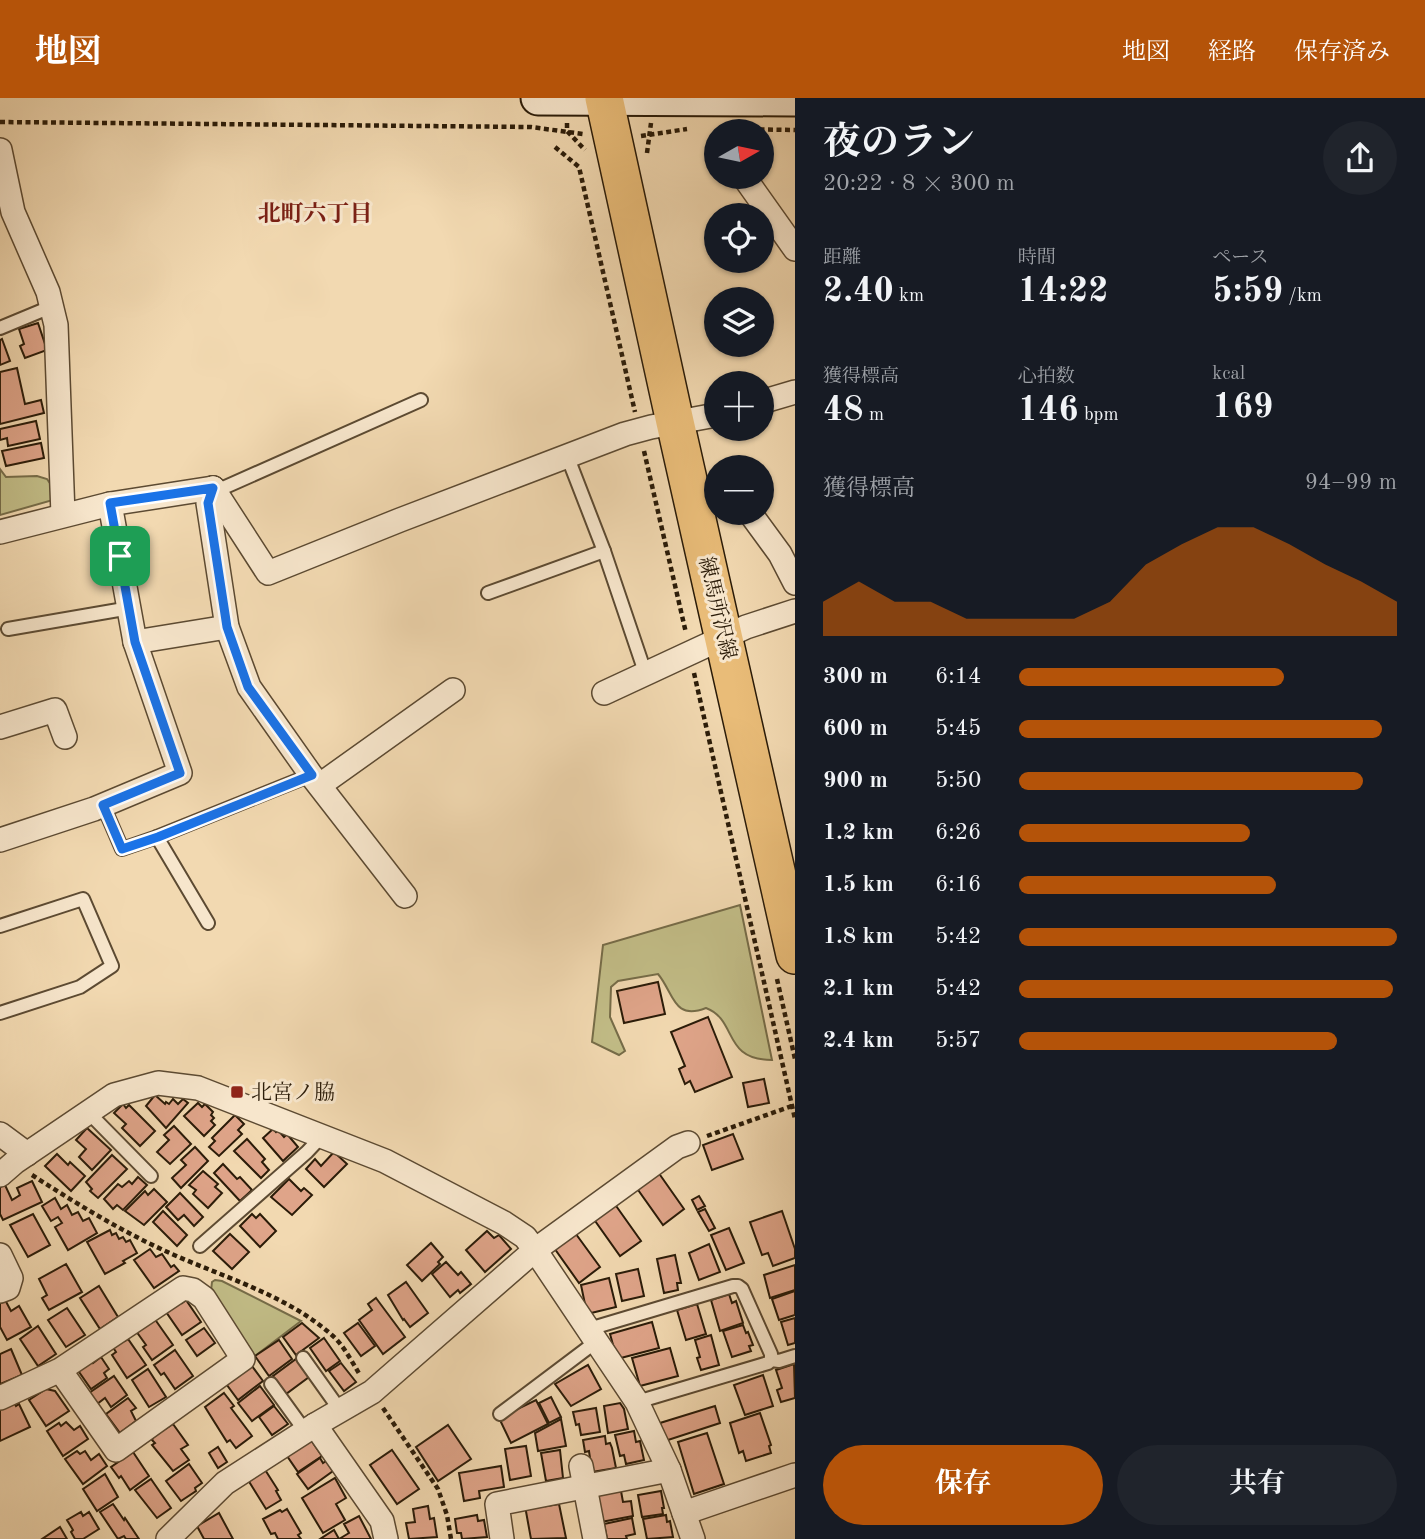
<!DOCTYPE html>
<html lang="ja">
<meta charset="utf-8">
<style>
:root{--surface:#171b24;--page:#20242c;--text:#f1f3f6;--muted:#9ea1a6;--accent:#b45309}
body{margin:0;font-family:"Old Standard TT","Noto Serif JP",serif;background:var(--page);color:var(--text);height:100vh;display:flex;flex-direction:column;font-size:26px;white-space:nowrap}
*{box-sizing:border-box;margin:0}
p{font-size:23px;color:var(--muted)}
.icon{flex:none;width:38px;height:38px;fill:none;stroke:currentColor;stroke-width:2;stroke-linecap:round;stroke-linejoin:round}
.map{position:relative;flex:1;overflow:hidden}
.sheet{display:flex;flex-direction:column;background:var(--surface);width:630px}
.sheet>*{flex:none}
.needle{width:46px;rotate:81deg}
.controls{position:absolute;left:704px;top:21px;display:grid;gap:14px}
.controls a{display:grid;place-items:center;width:70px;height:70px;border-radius:50%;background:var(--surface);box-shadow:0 2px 5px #0004;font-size:35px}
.pin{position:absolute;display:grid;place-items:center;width:60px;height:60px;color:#fff;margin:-30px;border-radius:14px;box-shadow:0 4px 10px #0006}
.round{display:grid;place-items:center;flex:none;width:74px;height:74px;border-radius:37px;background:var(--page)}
.head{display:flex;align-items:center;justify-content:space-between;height:119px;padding:0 28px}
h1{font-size:38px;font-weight:700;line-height:52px}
.stats{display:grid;grid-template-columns:repeat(3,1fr);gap:10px;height:119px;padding:7px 28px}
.stats div{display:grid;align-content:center}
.stats b{font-size:35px;font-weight:700}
.stats small{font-size:19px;font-weight:400}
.stats p{font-size:19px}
.chart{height:196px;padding:14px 28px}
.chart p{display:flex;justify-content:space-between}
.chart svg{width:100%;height:126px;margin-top:7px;fill:var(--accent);opacity:.7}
.button{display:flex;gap:14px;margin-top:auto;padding:14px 28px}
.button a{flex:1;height:80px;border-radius:42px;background:var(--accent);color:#fff;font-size:28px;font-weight:700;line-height:80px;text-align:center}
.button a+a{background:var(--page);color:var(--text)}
ul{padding:0 28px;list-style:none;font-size:23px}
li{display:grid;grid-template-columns:112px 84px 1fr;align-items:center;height:52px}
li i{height:18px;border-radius:9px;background:var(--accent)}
header{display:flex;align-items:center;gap:42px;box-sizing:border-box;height:98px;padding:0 35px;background:var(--accent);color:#fff}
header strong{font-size:33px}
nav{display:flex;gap:38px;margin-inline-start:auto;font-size:24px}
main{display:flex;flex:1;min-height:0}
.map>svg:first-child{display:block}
.green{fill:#c2bd87;stroke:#766c48;stroke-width:2}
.building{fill:#dfa489;stroke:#2a1b08;stroke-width:2}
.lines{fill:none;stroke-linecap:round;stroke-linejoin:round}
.service-casing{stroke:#5c4a32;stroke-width:16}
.minor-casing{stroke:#5c4a32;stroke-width:26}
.secondary-casing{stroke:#2a1b08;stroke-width:37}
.primary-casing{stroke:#2a1b08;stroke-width:40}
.path{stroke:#2a1b08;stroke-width:4.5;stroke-dasharray:5 3.5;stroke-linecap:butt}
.service{stroke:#f7e6cc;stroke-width:12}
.minor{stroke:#f7e6cc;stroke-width:23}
.secondary{stroke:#f7e6cc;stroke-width:33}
.primary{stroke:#e9bc78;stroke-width:37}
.route-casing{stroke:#fff;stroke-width:14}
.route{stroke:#1a73e8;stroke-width:9}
.poi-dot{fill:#8f2418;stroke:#f7e6cc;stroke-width:2.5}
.labels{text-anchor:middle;stroke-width:6;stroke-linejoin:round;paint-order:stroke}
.street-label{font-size:21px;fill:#2a1b08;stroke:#f7e6cc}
.poi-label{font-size:21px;fill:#2a1b08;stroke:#f7e6cc;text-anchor:start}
.neighbourhood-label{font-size:23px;font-weight:bold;fill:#7a1f14;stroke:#f7e6cc}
</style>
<header>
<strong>地図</strong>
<nav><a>地図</a><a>経路</a><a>保存済み</a></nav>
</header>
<main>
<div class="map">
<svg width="795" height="1441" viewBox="0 0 795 1441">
<rect width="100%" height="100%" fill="#f2d9b1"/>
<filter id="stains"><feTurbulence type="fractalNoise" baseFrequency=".00286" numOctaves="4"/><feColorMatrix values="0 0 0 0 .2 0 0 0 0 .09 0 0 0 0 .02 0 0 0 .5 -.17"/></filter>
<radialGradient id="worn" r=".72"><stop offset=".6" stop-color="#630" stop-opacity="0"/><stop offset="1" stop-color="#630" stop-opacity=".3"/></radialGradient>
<g class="green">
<polygon points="0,371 6,379 37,378 47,381 60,400 0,417"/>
<path d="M740 807 772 962C722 962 738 922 706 910 673 923 674 895 658 876L618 883 611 889 610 919 625 953 619 957 592 944 603 847Z"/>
<polygon points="215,1182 222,1183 301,1223 255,1258 211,1193 212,1184"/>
</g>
<g class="building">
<polygon points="38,225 47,252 25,260 20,248 24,246 19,231"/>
<polygon points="2,241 10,263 0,267 0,242"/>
<polygon points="17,270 25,306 41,302 44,315 0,326 0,274"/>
<polygon points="36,323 40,341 8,348 7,340 0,342 0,331"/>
<polygon points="41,345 44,360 6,368 2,353"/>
<polygon points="658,884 665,916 624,925 617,893"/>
<polygon points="708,919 732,979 695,994 690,983 685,986 679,971 685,968 671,934"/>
<polygon points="764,981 769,1005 748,1009 743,985"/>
<polygon points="155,997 165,1006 166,1004 169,1006 173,1001 178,1006 183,1001 188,1005 166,1030 146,1008"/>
<polygon points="198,1005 202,1009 205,1006 213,1014 211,1017 214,1020 211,1023 215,1027 204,1038 184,1018"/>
<polygon points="123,1006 126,1010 129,1007 155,1033 140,1048 122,1030 126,1026 114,1015"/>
<polygon points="235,1017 244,1026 238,1032 242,1036 219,1058 209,1049 215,1043 212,1040"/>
<polygon points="174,1028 191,1046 170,1066 157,1054 169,1042 164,1037"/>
<polygon points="87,1030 111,1052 92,1072 79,1059 86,1051 76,1042"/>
<polygon points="273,1031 276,1034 278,1032 284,1039 287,1036 298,1049 283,1063 263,1040"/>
<polygon points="733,1036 743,1061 712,1072 703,1047"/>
<polygon points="247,1041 265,1061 262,1064 269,1072 261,1080 234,1053"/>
<polygon points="195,1049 208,1063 181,1090 172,1080 186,1067 181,1062"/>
<polygon points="334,1054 347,1066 324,1089 306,1071 315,1061 321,1068"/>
<polygon points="57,1056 68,1067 70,1064 85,1078 71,1093 45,1068"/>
<polygon points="112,1057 127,1071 98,1100 90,1093 92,1091 86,1084"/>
<polygon points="223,1066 237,1081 240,1079 252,1092 240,1103 214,1075"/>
<polygon points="203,1073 218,1086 215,1089 222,1095 208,1110 193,1096 196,1092 189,1087"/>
<polygon points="658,1074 684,1111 663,1127 636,1089"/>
<polygon points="138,1079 147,1087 123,1112 117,1107 113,1111 104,1101 118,1086 122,1089 129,1083 132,1086"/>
<polygon points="289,1081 301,1093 304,1090 312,1097 292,1117 271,1099"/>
<polygon points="32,1083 42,1104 3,1122 0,1116 0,1089 5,1087 12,1102 20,1097 17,1090"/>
<polygon points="154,1091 167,1104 144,1127 125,1113 145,1093 148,1097"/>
<polygon points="180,1095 203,1119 194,1128 184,1117 178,1122 166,1109"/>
<polygon points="699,1098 705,1108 697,1112 692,1102"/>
<polygon points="55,1100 61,1111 67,1107 72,1117 78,1114 83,1123 89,1120 97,1135 68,1152 55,1129 62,1125 58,1119 51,1123 42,1108"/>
<polygon points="614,1105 641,1143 620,1158 593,1120"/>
<polygon points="705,1111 715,1130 709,1133 698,1114"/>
<polygon points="163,1113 187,1137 177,1148 153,1124"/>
<polygon points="782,1113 795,1151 795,1160 773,1168 768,1155 762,1157 750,1124"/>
<polygon points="33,1116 50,1147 28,1159 10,1127"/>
<polygon points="252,1116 256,1120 260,1116 276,1133 260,1149 240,1128"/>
<polygon points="729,1130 744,1165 726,1172 711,1137"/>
<polygon points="110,1132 112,1137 116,1135 119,1141 123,1139 126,1144 130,1142 137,1155 123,1163 125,1165 105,1176 87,1144"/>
<polygon points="573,1132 600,1169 579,1185 552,1147"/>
<polygon points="487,1133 494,1140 499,1137 511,1151 485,1174 466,1152"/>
<polygon points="230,1136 249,1154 232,1171 213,1153"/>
<polygon points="431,1145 443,1159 438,1164 440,1166 422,1183 407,1167"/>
<polygon points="709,1146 720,1174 699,1182 689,1155"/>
<polygon points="150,1151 156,1159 162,1156 171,1169 174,1167 179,1173 154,1190 134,1162"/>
<polygon points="675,1157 681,1185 677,1185 678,1192 664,1195 657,1161"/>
<polygon points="446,1164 458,1177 461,1174 471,1186 460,1195 458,1192 450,1199 432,1176"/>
<polygon points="66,1166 82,1194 49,1212 42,1200 47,1197 39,1181"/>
<polygon points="795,1167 795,1192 770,1200 764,1177"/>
<polygon points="638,1171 644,1198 622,1203 616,1176"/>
<polygon points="609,1180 616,1209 587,1216 581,1187"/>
<polygon points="406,1184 428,1215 410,1229 404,1221 403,1222 388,1197"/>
<polygon points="99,1188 118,1219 100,1231 80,1200"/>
<polygon points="795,1193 795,1217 779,1222 772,1201"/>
<polygon points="729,1196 732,1205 736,1203 743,1225 720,1233 711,1202"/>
<polygon points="3,1198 11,1213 19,1208 31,1229 7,1242 0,1229 0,1200"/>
<polygon points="376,1200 405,1239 383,1256 359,1222 372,1212 368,1206"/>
<polygon points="179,1201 182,1205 186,1202 201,1224 182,1237 164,1211"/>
<polygon points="697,1206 706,1236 686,1242 677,1212"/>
<polygon points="67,1210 85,1237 66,1249 48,1222"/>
<polygon points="154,1220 173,1247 152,1262 143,1249 146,1247 136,1233"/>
<polygon points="795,1220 795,1245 788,1247 781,1224"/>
<polygon points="652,1224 659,1250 617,1261 610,1236"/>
<polygon points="302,1225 319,1240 296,1257 283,1239"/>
<polygon points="358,1225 375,1248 361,1258 344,1235"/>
<polygon points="743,1227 746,1235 748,1234 753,1247 749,1248 751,1253 732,1259 723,1233"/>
<polygon points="38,1228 56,1256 38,1268 20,1241"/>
<polygon points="204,1230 215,1245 197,1258 186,1242"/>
<polygon points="711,1237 719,1267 701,1272 697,1260 700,1259 695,1242"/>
<polygon points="324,1240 340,1263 326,1273 310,1250"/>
<polygon points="123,1241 125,1243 128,1241 146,1267 127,1280 112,1257 116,1254 112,1248"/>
<polygon points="279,1242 292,1261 269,1278 255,1258"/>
<polygon points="670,1250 678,1278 640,1288 632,1260"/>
<polygon points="11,1251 22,1277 0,1286 0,1256"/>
<polygon points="175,1252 193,1278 175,1291 164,1275 161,1277 154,1267"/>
<polygon points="101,1259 109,1271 104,1275 107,1280 91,1291 77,1271 91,1262 93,1265"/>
<polygon points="296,1261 309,1279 286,1296 273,1278"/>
<polygon points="249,1264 263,1283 238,1302 224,1283"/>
<polygon points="341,1265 356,1284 344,1293 329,1273"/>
<polygon points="794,1266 795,1300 781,1304 777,1292 782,1290 776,1272"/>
<polygon points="588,1267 601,1291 571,1308 555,1286"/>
<polygon points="148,1271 166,1299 149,1309 132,1282"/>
<polygon points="763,1277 773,1308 745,1317 734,1287"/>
<polygon points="114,1278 127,1297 111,1309 105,1300 97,1306 89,1295"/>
<polygon points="260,1288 274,1307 252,1323 238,1305"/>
<polygon points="46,1291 55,1293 69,1313 46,1328 29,1302"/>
<polygon points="224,1295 234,1308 231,1310 252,1338 236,1350 230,1342 227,1344 205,1309"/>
<polygon points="551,1299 561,1319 549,1325 539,1305"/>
<polygon points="128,1300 136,1310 131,1313 136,1323 120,1335 106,1316"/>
<polygon points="536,1302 548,1326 511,1345 499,1320"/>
<polygon points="14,1304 16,1308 19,1306 30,1329 0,1343 0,1311"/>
<polygon points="620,1305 624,1311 628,1331 608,1335 604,1308"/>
<polygon points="274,1308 288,1326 272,1337 259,1319"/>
<polygon points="715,1308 720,1325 665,1343 660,1325"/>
<polygon points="596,1310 600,1334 581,1337 579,1326 576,1327 573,1314"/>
<polygon points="760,1315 771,1347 769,1348 771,1355 746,1363 743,1353 739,1355 730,1325"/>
<polygon points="561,1321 566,1348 538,1353 535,1335"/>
<polygon points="66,1324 74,1332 80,1328 88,1341 63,1358 47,1333 59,1325 61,1328"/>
<polygon points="173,1326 188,1347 181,1351 189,1362 173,1373 152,1347 155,1345 152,1342 154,1338"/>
<polygon points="448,1327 471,1361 438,1383 416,1349"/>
<polygon points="634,1333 636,1344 640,1343 644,1362 626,1366 624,1357 620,1358 615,1337"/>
<polygon points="707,1335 724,1386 694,1396 678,1344"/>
<polygon points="605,1338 606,1346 610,1345 612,1350 616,1370 592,1374 589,1353 585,1354 583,1342"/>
<polygon points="309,1339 322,1358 298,1374 285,1355"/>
<polygon points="526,1348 531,1378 510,1382 505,1351"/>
<polygon points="218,1349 227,1364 218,1370 209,1355"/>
<polygon points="392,1352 419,1391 397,1406 370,1367"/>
<polygon points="560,1352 563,1380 546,1383 541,1355"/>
<polygon points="77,1353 80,1356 85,1353 91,1362 99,1356 107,1368 83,1386 65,1361"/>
<polygon points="133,1354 149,1378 130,1392 121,1378 119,1380 111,1369"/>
<polygon points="320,1360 323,1365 326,1363 333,1373 308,1391 297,1376"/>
<polygon points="189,1366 202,1385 195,1390 196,1393 181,1403 166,1383"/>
<polygon points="262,1367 278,1392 276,1393 281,1402 266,1411 245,1377"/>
<polygon points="501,1368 504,1389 479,1393 480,1400 464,1403 459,1375"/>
<polygon points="105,1376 118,1399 97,1413 83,1391"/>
<polygon points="335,1380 346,1400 336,1406 345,1422 323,1435 302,1400"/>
<polygon points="151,1381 171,1410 157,1420 135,1392"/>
<polygon points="621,1393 623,1404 631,1403 633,1418 601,1424 597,1397"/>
<polygon points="661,1393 664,1410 662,1410 663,1416 642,1419 638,1397"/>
<polygon points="545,1404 546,1408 559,1406 566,1440 531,1441 525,1408"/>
<polygon points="113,1406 124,1422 125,1420 139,1441 126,1441 124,1438 118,1441 100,1414"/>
<polygon points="428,1408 430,1421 434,1420 437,1439 409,1441 406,1425 415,1424 413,1411"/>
<polygon points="287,1411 301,1435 298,1437 301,1441 278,1441 275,1435 271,1436 263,1421 280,1412 282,1414"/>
<polygon points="81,1414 83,1418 89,1414 99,1431 83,1441 75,1441 71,1434 73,1432 67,1422"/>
<polygon points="219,1415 233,1441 204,1441 197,1428"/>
<polygon points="477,1417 478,1423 484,1422 487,1439 462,1441 461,1435 457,1435 455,1421"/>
<polygon points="666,1417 667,1424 670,1423 673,1439 647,1441 643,1421"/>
<polygon points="359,1418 371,1441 320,1441 334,1432 339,1441 349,1435 344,1426"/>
<polygon points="632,1420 635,1436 626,1438 627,1441 607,1441 604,1426"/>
<polygon points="60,1429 67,1441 42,1441"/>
</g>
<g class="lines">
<defs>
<g id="service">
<polyline points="0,230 53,208"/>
<polyline points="568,360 604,453 646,577"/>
<polyline points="213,390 223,390 421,302"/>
<polyline points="488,495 604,453"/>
<polyline points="8,531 130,510"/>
<polyline points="103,707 122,751 157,739"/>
<polyline points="208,825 157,739 311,677"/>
<polyline points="0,828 83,801 112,868 80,889 0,915"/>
<polyline points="88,1014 151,1078"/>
<polyline points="200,1148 307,1054 322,1038"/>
<polyline points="589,1231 733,1188 738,1188 742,1191 771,1256 771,1262 768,1265 637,1304"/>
<polyline points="303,1260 340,1312"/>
<polyline points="771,1262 779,1263 795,1258"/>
<polyline points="271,1286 305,1333"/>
<polyline points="500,1316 597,1243"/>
</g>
<g id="minor">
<polyline points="0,52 13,114 48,194 56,227 63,417"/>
<polyline points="744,79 795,151"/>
<polyline points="761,304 795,294"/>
<polyline points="213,390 268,475 400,422 625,336 651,329 716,317"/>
<polyline points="213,390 208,405 227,529 249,589 311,677 405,798"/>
<polyline points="750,415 780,456 795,485"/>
<polyline points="0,434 110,406 213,390"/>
<polyline points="135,544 227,529"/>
<polyline points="604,595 746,529 795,513"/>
<polyline points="0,629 55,612 65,639"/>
<polyline points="320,687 453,592"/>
<polyline points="0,742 94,711 180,675 135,544 110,406"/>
<polyline points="0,1036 27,1056"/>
<polyline points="0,1077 15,1064 114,997 158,985 198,990 385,1063 504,1125 525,1139 535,1152 637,1304 669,1372 693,1441"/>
<polyline points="0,1157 11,1180 8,1190 0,1193"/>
<polyline points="0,1300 60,1272 183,1190 193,1192 204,1200 243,1261 116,1352 60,1272"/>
<polyline points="315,1327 382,1423 386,1441"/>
<polyline points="581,1368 595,1441"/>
<polyline points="684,1415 795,1377"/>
<polyline points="168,1441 225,1385 315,1327 372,1294 535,1152 677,1049 688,1045"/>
<polyline points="502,1441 497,1406 669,1372"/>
</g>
<polyline id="secondary" points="538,0 795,1"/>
<polyline id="primary" points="604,0 675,324 795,857"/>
</defs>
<use href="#service" class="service-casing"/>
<use href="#minor" class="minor-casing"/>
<use href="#secondary" class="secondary-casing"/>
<use href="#primary" class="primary-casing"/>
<g class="path">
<polyline points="0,24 531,29 583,36"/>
<polyline points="567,25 567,33 585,52"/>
<polyline points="734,31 795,32"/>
<polyline points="641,38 687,31"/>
<polyline points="555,49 579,69 635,314"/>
<polyline points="647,55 651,25"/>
<polyline points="644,353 686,535"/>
<polyline points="694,575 795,1021"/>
<polyline points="777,881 795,961"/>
<polyline points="707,1038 792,1008"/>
<path d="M32 1077C74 1104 116 1130 161 1151 218 1178 285 1195 333 1238 344 1248 352 1264 360 1277"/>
<polyline points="383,1310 438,1391 447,1417 451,1441"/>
</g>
<use href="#service" class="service"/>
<use href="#minor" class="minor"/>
<use href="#secondary" class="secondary"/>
<use href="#primary" class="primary"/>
</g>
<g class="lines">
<defs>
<polygon id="route" points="213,390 208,405 227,529 248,589 312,677 158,739 122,751 103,707 180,675 135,544 110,405"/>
</defs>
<use href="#route" class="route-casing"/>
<use href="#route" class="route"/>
</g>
<rect class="poi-dot" x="230" y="987" width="14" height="14" rx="3.5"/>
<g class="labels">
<g class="street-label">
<text transform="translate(718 510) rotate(77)" y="7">練馬所沢線</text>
</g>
<g class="poi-label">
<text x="251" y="1001">北宮ノ脇</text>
</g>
<g class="neighbourhood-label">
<text x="315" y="123">北町六丁目</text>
</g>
</g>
<rect width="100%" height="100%" filter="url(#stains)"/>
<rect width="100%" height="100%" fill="url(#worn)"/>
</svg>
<div class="controls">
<a><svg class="needle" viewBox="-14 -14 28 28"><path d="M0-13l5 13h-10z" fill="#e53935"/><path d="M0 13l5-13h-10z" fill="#9ea1a6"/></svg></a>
<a><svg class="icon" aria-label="locate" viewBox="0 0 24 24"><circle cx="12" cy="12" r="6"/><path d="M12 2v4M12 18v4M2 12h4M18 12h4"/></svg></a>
<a><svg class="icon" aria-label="layers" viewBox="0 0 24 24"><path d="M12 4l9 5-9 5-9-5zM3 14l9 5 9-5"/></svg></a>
<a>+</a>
<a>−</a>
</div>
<div class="pin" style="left:120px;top:458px;background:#1e9e55"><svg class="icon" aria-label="arrive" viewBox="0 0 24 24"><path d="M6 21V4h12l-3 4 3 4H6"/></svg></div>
</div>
<section class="sheet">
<div class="head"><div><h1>夜のラン</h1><p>20:22 · 8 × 300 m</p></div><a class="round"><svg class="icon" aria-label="share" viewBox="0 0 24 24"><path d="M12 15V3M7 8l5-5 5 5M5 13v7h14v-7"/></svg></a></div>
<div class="stats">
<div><p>距離</p><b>2.40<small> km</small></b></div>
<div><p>時間</p><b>14:22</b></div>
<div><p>ペース</p><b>5:59<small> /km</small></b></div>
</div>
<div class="stats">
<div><p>獲得標高</p><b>48<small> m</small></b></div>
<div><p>心拍数</p><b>146<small> bpm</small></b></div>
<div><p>kcal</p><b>169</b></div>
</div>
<div class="chart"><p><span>獲得標高</span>94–99 m</p>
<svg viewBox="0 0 160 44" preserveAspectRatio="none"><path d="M0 44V32L10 25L20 32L30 32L40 38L50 38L60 38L70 38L80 32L90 19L100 12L110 6L120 6L130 12L140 19L150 25L160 32V44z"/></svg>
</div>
<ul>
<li><b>300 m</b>6:14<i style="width:70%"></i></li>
<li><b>600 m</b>5:45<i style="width:96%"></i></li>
<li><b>900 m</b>5:50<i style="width:91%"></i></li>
<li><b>1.2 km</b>6:26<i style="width:61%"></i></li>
<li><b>1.5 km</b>6:16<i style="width:68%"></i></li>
<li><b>1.8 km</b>5:42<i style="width:100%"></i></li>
<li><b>2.1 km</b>5:42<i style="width:99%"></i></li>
<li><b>2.4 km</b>5:57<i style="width:84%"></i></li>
</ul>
<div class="button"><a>保存</a><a>共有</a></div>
</section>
</main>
